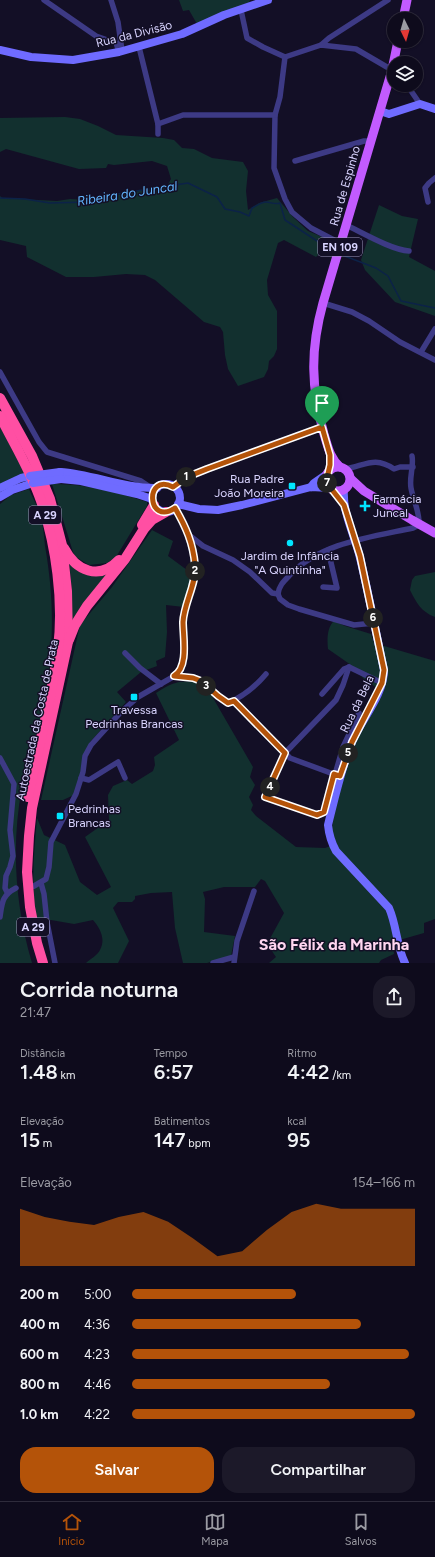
<!DOCTYPE html>
<html lang="pt">
<meta charset="utf-8">
<style>
:root{--surface:#0e0b1c;--page:#1c1929;--text:#f1f3f6;--muted:#9b9ba3;--line:#2e2b3b;--accent:#b45309}
body{margin:0;font-family:Figtree,sans-serif;background:var(--page);color:var(--text);height:100vh;display:flex;flex-direction:column;font-size:15px;white-space:nowrap}
*{box-sizing:border-box;margin:0}
p{font-size:13px;color:var(--muted)}
.icon{flex:none;width:22px;height:22px;fill:none;stroke:currentColor;stroke-width:2;stroke-linecap:round;stroke-linejoin:round}
.map{position:relative;height:963px;overflow:hidden}
.side{display:flex;flex-direction:column;background:var(--surface);flex:1}
.side>*{flex:none}
.needle{width:26px;rotate:175deg}
.tools{position:absolute;left:387px;top:12px;display:grid;gap:8px}
.tools a{display:grid;place-items:center;width:36px;height:36px;border-radius:50%;background:var(--surface);box-shadow:0 1px 3px #0004,0 0 0 1px var(--line);font-size:20px}
.pin{position:absolute;display:grid;place-items:center;width:34px;height:34px;color:#fff;margin:-41px -17px;border-radius:50% 50% 50% 0;rotate:-45deg;box-shadow:0 0 4px #0007}
.pin .icon{rotate:45deg}
.km{position:absolute;width:20px;height:20px;margin:-10px;border-radius:50%;background:#222;color:#fff;font-size:11px;line-height:20px;text-align:center}
.round{display:grid;place-items:center;flex:none;width:42px;height:42px;border-radius:16px;background:var(--page)}
.headline{display:flex;align-items:center;justify-content:space-between;height:68px;padding:0 20px}
h1{font-size:22px;font-weight:600;line-height:30px}
.stats{display:grid;grid-template-columns:repeat(3,1fr);gap:6px;height:68px;padding:4px 20px}
.stats div{display:grid;align-content:center}
.stats b{font-size:20px;font-weight:600}
.stats small{font-size:11px;font-weight:400}
.stats p{font-size:11px}
.chart{height:112px;padding:8px 20px}
.chart p{display:flex;justify-content:space-between}
.chart svg{width:100%;height:72px;margin-top:4px;fill:var(--accent);opacity:.7}
.action{display:flex;gap:8px;margin-top:auto;padding:8px 20px}
.action a{flex:1;height:46px;border-radius:16px;background:var(--accent);color:#fff;font-size:16px;font-weight:600;line-height:46px;text-align:center}
.action a+a{background:var(--page);color:var(--text)}
ul{padding:0 20px;list-style:none;font-size:13px}
li{display:grid;grid-template-columns:64px 48px 1fr;align-items:center;height:30px}
li i{height:10px;border-radius:5px;background:var(--accent)}
.tabs{display:flex;justify-content:space-around;align-items:center;height:56px;border-top:1px solid var(--line);background:var(--surface);font-size:11px;color:var(--muted)}
.tabs a{display:grid;justify-items:center;gap:2px}
.tabs .active{color:var(--accent)}
.map>svg:first-child{display:block}
.green{fill:#12302f}
.lines{fill:none;stroke-linecap:round;stroke-linejoin:round}
.stream{stroke:#0c2248;stroke-width:1.5}
.street{stroke:#3d3a85;stroke-width:5.5}
.secondary{stroke:#6f6bff;stroke-width:8}
.primary{stroke:#c25bff;stroke-width:9}
.highway{stroke:#ff4fa3;stroke-width:10}
.secondary-bridge{stroke:#6f6bff;stroke-width:8}
.route-casing{stroke:#fff;stroke-width:8}
.route{stroke:#b45309;stroke-width:5}
.poi-dot{fill:#00e5ff;stroke:#130f26;stroke-width:1.5}
.labels{text-anchor:middle;stroke-width:3;stroke-linejoin:round;paint-order:stroke}
.shield{fill:#130f26;stroke:#9e99be;stroke-width:1}
.shield-label{font-size:11px;font-weight:bold;fill:#d9d4ff}
.street-label{font-size:12px;fill:#d9d4ff;stroke:#130f26}
.poi-label{font-size:12px;fill:#d9d4ff;stroke:#130f26;text-anchor:start}
.water-label{font-size:13px;font-style:italic;fill:#62b6ff;stroke:#130f26}
.district-label{font-size:16px;font-weight:bold;fill:#ffd6f0;stroke:#130f26}
</style>
<div class="map">
<svg width="435" height="963" viewBox="0 0 435 963">
<rect width="100%" height="100%" fill="#130f26"/>
<g class="green">
<polygon points="179,0 250,0 249,3 197,24 189,10 183,11"/>
<polygon points="65,117 80,119 98,126 116,135 163,138 174,140 182,148 194,149 212,158 243,162 248,171 246,191 248,210 259,203 277,198 293,217 308,231 327,239 322,251 316,257 284,240 278,243 267,280 268,295 277,311 277,349 274,356 269,361 268,369 264,377 238,386 228,369 225,355 223,332 220,327 204,322 155,280 145,275 126,274 94,277 66,277 27,257 26,246 0,240 0,196 2,198 57,201 70,199 88,200 167,186 171,179 167,166 152,161 114,165 108,164 106,168 79,169 6,149 0,152 0,118"/>
<polygon points="379,205 402,216 418,219 409,257 435,271 435,316 395,302 365,270 361,260"/>
<polygon points="0,427 25,474 0,484"/>
<path d="M52 484C83 483 117 492 147 502V506L116 557 107 563 89 565 76 557 73 552Z"/>
<path d="M29 489C32 497 37 505 40 513 43 524 44 536 45 546 55 603 54 652 43 708 37 735 27 760 22 787 11 845 15 906 32 963H0V504L11 495Z"/>
<polygon points="152,530 173,541 168,556 191,573 184,607 166,605 167,632 165,657 156,661 157,666 141,672 117,692 126,702 90,742 87,757 76,794 63,800 41,800 80,625 112,587"/>
<polygon points="69,561 109,572 72,621 72,590"/>
<path d="M435 572V617C421 612 416 602 410 590L412 580 415 576Z"/>
<path d="M334 621 345 626 371 634 374 643 435 661V919L424 923V933L403 939 393 940 394 954 381 960 379 963H269L276 957 267 944 284 913 265 881 261 879 255 887H224L203 892 205 899 204 932 235 936 231 956 207 963H183L175 928 172 892 151 893 135 896V899L132 902H118L113 908 129 941 118 963H86C90 959 98 955 100 950 106 939 100 928 93 920L74 924 51 920 38 924C30 890 34 853 37 818L44 835 65 845 80 882 97 895 111 887 85 837 109 820 108 795 113 786 127 780 132 784 153 771 155 765 154 757 179 740 156 693C175 681 180 680 202 683L209 691 253 767 250 777 255 785 249 797 253 805 251 810 256 816 296 847 325 848 337 844 331 833 341 779 356 740 380 690 364 679 351 665 328 649C327 640 327 627 334 621Z"/>
</g>
<g class="lines">
<g class="stream">
<path d="M0 198 25 199 50 203 88 202 117 194 188 183 217 197 225 209 240 212 249 216 252 208C256 206 261 202 266 202 271 202 274 205 280 203L285 220 334 252"/>
<polyline points="342,255 376,268 388,276 401,301 435,308"/>
</g>
<g class="street">
<polyline points="44,0 96,36 116,43 119,52"/>
<polyline points="111,0 118,22 122,51"/>
<polyline points="241,10 247,38 263,47 285,57 321,45 356,49 392,70"/>
<polyline points="321,45 329,38 388,0"/>
<polyline points="139,47 158,124"/>
<polyline points="285,57 280,97 275,115 274,168 285,199 292,212 311,228 334,240 341,243"/>
<polyline points="407,85 420,104"/>
<polyline points="158,134 158,124 183,115 275,115"/>
<polyline points="295,161 364,141 371,141"/>
<polyline points="428,202 425,188 429,183 435,178"/>
<path d="M346 225C363 233 392 250 409 251"/>
<polyline points="323,303 352,312 369,321 400,342 435,360"/>
<polyline points="421,352 435,329"/>
<polyline points="0,372 39,442 47,452 141,481 150,487"/>
<path d="M346 469C366 465 375 456 394 469L400 467H413"/>
<polyline points="173,487 187,477 207,469 322,427"/>
<polyline points="189,535 203,546 233,560 250,572 272,593 278,594"/>
<polyline points="323,587 337,588 328,550"/>
<path d="M278 594C279 586 283 582 289 576 319 543 371 537 413 528L419 525C420 512 413 500 411 488 409 477 414 467 412 456"/>
<polyline points="278,594 280,599 288,605 299,609 354,625 374,623"/>
<polyline points="125,653 140,668 161,684"/>
<polyline points="349,667 343,685 336,700 285,753 265,797 317,815 324,812 343,747 359,713"/>
<polyline points="349,667 382,683"/>
<path d="M174 677 193 678 201 681 218 696 228 703C242 697 256 686 266 674"/>
<polyline points="322,694 344,669 349,667"/>
<polyline points="234,701 290,758 336,775"/>
<polyline points="0,758 14,784 10,830 13,856 10,867 6,876 5,888 7,892"/>
<polyline points="81,778 89,780 118,762 125,778"/>
<polyline points="41,883 44,894 47,922 55,963"/>
<polyline points="34,886 46,879 49,867 51,842 76,794 83,772 85,756 91,745 121,712 138,697 178,674 183,661 185,643 183,620 196,568 194,551 189,535 175,508"/>
<path d="M0 917C2 903 2 895 16 888"/>
<polyline points="213,963 234,957"/>
<polyline points="234,963 237,941 254,891"/>
</g>
<g class="secondary">
<polyline points="0,50 31,57 73,60 119,52 182,34 224,15 268,0"/>
<polyline points="380,111 389,114 420,104 435,109"/>
<path d="M60 472C93 474 124 489 157 488"/>
<polyline points="61,479 81,481 137,494 152,499"/>
<circle cx="166" cy="498" r="14"/>
<polyline points="311,487 314,483 327,474"/>
<polyline points="0,488 21,478 30,476"/>
<path d="M344 489C342 513 355 536 360 558 369 595 376 633 384 670 384 695 361 720 352 742 341 769 335 797 328 825 329 835 331 842 336 851L389 908C397 926 396 945 405 963"/>
<polyline points="334,490 344,504"/>
<polyline points="0,497 12,490 33,483"/>
<polyline points="178,504 199,509 218,510 242,505 311,487 330,488"/>
</g>
<g class="primary">
<polyline points="403,19 407,0"/>
<circle cx="338" cy="479" r="12"/>
<path d="M340 467C330 458 328 447 324 434 311 388 310 350 323 303L392 70 398 41"/>
<polyline points="351,479 364,491 412,520 435,533"/>
</g>
<g class="highway">
<polyline points="0,398 32,456 50,499 62,545 67,591 68,642 32,808 29,836 27,872 30,907 37,943 43,963"/>
<path d="M0 416C14 444 31 471 41 501 56 544 64 602 58 648 52 698 38 748 28 797"/>
<polyline points="142,525 154,505"/>
<path d="M64 548C76 571 99 581 119 560"/>
<polyline points="69,640 75,625 87,606 125,559 144,529 152,520 166,512"/>
</g>
<g class="secondary-bridge">
<polyline points="30,476 60,472"/>
<polyline points="33,483 61,479"/>
</g>
</g>
<g class="lines">
<defs>
<path id="route" d="M322 427 330 455V465L326 482 344 505 360 556 384 670 382 683 352 742 340 776 334 774 324 812 317 815 265 797 285 753 234 701 228 703 218 696 201 681 193 678 174 676C189 667 183 637 183 622 184 603 197 583 195 565 193 543 186 527 175 508 147 527 144 472 173 487L187 477 207 469Z"/>
</defs>
<use href="#route" class="route-casing"/>
<use href="#route" class="route"/>
</g>
<g class="poi-dot">
<rect x="288" y="482" width="8" height="8" rx="2"/>
<path d="M363 500h4v4h4v4h-4v4h-4v-4h-4v-4h4z"/>
<circle cx="290" cy="543" r="4"/>
<rect x="130" y="693" width="8" height="8" rx="2"/>
<rect x="56" y="812" width="8" height="8" rx="2"/>
</g>
<g class="labels">
<g class="shield">
<rect x="318" y="238" width="44" height="18" rx="3"/>
<rect x="29" y="506" width="32" height="18" rx="3"/>
<rect x="17" y="918" width="32" height="18" rx="3"/>
</g>
<g class="shield-label">
<text x="340" y="251">EN 109</text>
<text x="45" y="519">A 29</text>
<text x="33" y="931">A 29</text>
</g>
<g class="street-label">
<text transform="translate(134 34) rotate(-14)" y="4">Rua da Divisão</text>
<text transform="translate(345 186) rotate(-74)" y="4">Rua de Espinho</text>
<text transform="translate(357 704) rotate(-64)" y="4">Rua da Bela</text>
<text transform="translate(37 720) rotate(-78)" y="4">Autoestrada da Costa de Prata</text>
</g>
<g class="poi-label">
<text x="284" y="483" text-anchor="end">Rua Padre<tspan x="284" dy="14">João Moreira</tspan></text>
<text x="373" y="503">Farmácia<tspan x="373" dy="14">Juncal</tspan></text>
<text x="290" y="560" text-anchor="middle">Jardim de Infância<tspan x="290" dy="14">"A Quintinha"</tspan></text>
<text x="134" y="714" text-anchor="middle">Travessa<tspan x="134" dy="14">Pedrinhas Brancas</tspan></text>
<text x="68" y="813">Pedrinhas<tspan x="68" dy="14">Brancas</tspan></text>
</g>
<g class="water-label">
<text transform="translate(127 193) rotate(-9)" y="5">Ribeira do Juncal</text>
</g>
<g class="district-label">
<text x="334" y="950">São Félix da Marinha</text>
</g>
</g>
</svg>
<div class="tools">
<a><svg class="needle" viewBox="-14 -14 28 28"><path d="M0-13l5 13h-10z" fill="#e53935"/><path d="M0 13l5-13h-10z" fill="#9b9ba3"/></svg></a>
<a><svg class="icon" aria-label="layers" viewBox="0 0 24 24"><path d="M12 4l9 5-9 5-9-5zM3 14l9 5 9-5"/></svg></a>
</div>
<div class="pin" style="left:322px;top:427px;background:#1e9e55"><svg class="icon" aria-label="arrive" viewBox="0 0 24 24"><path d="M6 21V4h12l-3 4 3 4H6"/></svg></div>
<b class="km" style="left:186px;top:477px">1</b>
<b class="km" style="left:195px;top:571px">2</b>
<b class="km" style="left:206px;top:686px">3</b>
<b class="km" style="left:270px;top:787px">4</b>
<b class="km" style="left:348px;top:753px">5</b>
<b class="km" style="left:373px;top:618px">6</b>
<b class="km" style="left:327px;top:483px">7</b>
</div>
<section class="side">
<div class="headline"><div><h1>Corrida noturna</h1><p>21:47</p></div><a class="round"><svg class="icon" aria-label="share" viewBox="0 0 24 24"><path d="M12 15V3M7 8l5-5 5 5M5 13v7h14v-7"/></svg></a></div>
<div class="stats">
<div><p>Distância</p><b>1.48<small> km</small></b></div>
<div><p>Tempo</p><b>6:57</b></div>
<div><p>Ritmo</p><b>4:42<small> /km</small></b></div>
</div>
<div class="stats">
<div><p>Elevação</p><b>15<small> m</small></b></div>
<div><p>Batimentos</p><b>147<small> bpm</small></b></div>
<div><p>kcal</p><b>95</b></div>
</div>
<div class="chart"><p><span>Elevação</span>154–166 m</p>
<svg viewBox="0 0 160 44" preserveAspectRatio="none"><path d="M0 44V9L10 14L20 17L30 19L40 14L50 11L60 17L70 27L80 38L90 35L100 22L110 11L120 6L130 9L140 9L150 9L160 9V44z"/></svg>
</div>
<ul>
<li><b>200 m</b>5:00<i style="width:58%"></i></li>
<li><b>400 m</b>4:36<i style="width:81%"></i></li>
<li><b>600 m</b>4:23<i style="width:98%"></i></li>
<li><b>800 m</b>4:46<i style="width:70%"></i></li>
<li><b>1.0 km</b>4:22<i style="width:100%"></i></li>
</ul>
<div class="action"><a>Salvar</a><a>Compartilhar</a></div>
</section>
<nav class="tabs">
<a class="active"><svg class="icon" aria-label="home" viewBox="0 0 24 24"><path d="M3 11l9-7 9 7M6 9v11h12V9"/></svg>Início</a>
<a><svg class="icon" aria-label="map" viewBox="0 0 24 24"><path d="M3 6l6-2 6 2 6-2v14l-6 2-6-2-6 2zM9 4v14M15 6v14"/></svg>Mapa</a>
<a><svg class="icon" aria-label="saved" viewBox="0 0 24 24"><path d="M7 4h10v16l-5-4-5 4z"/></svg>Salvos</a>
</nav>
